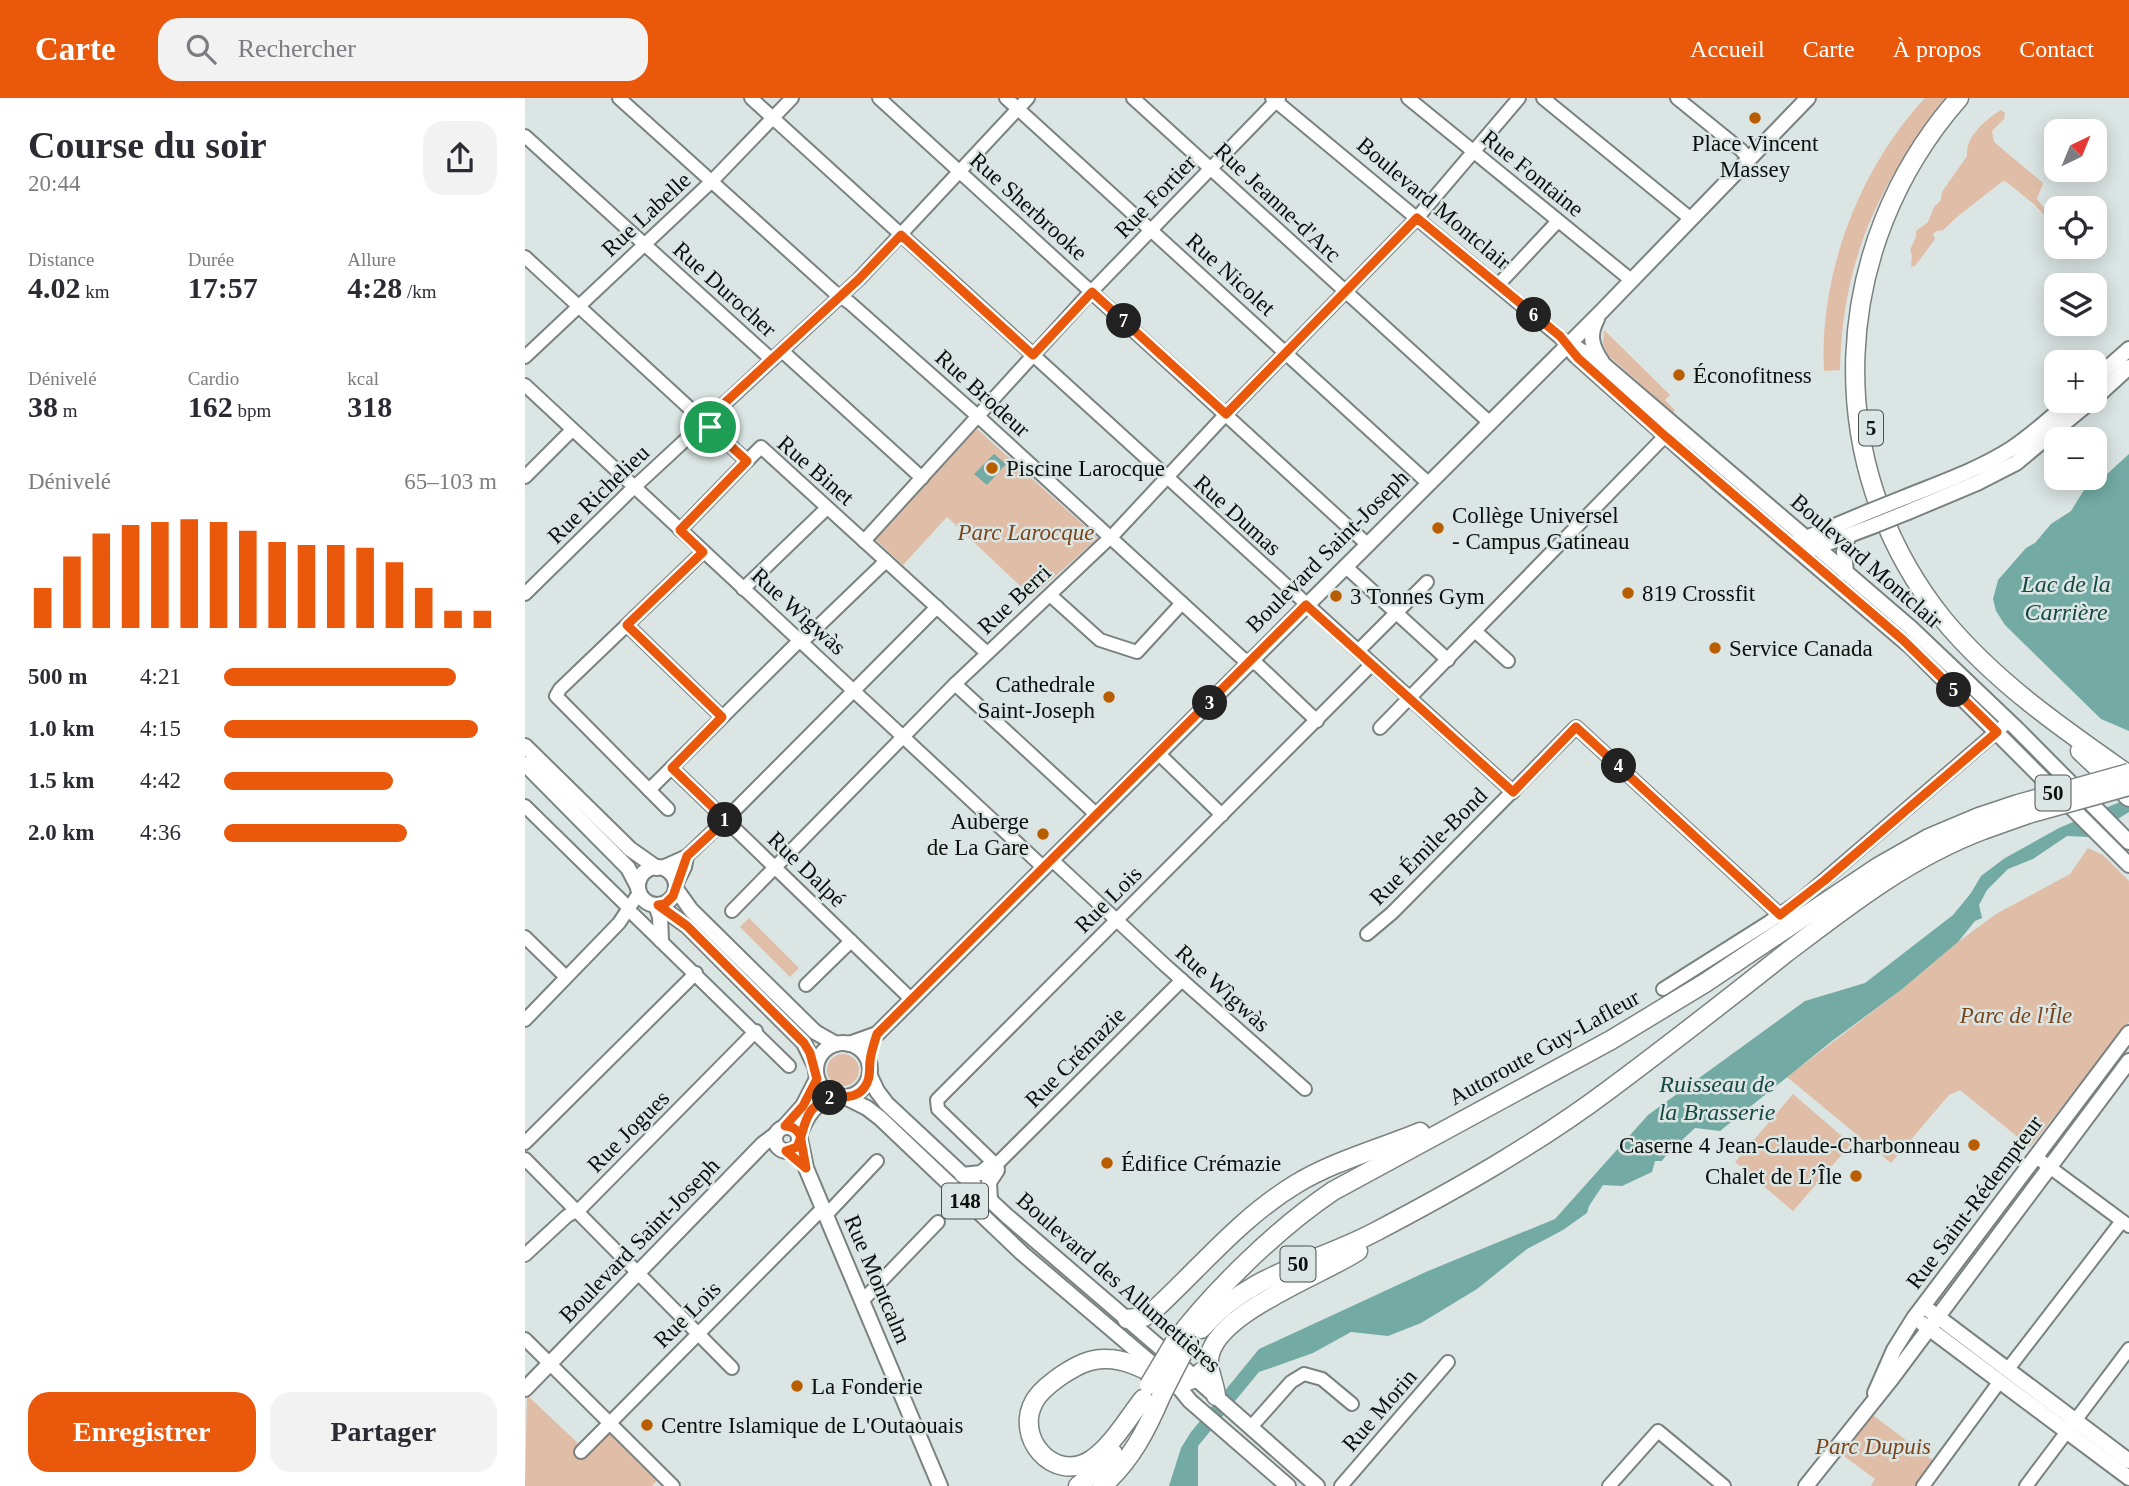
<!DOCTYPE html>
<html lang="fr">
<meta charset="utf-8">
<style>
:root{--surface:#fff;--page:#f2f2f3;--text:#2b2b33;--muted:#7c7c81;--accent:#ea580c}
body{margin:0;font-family:Georgia,serif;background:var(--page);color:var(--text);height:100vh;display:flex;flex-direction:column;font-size:26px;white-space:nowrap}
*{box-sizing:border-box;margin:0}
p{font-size:23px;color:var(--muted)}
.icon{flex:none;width:38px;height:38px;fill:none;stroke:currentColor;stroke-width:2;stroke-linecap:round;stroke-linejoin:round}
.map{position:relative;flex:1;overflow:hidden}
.sheet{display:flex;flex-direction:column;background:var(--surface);width:525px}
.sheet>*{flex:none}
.needle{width:46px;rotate:43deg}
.fabs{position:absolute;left:1519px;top:21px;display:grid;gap:14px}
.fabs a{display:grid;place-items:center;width:63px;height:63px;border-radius:14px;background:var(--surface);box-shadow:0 4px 18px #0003;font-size:35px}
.pin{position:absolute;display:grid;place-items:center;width:60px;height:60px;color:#fff;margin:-30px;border:4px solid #fff;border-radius:50%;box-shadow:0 2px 7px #0007}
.km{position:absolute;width:35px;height:35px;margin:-18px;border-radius:50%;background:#222;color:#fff;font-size:19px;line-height:35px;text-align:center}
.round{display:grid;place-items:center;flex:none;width:74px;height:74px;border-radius:21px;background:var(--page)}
.summary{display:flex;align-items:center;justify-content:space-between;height:119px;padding:0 28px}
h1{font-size:38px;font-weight:700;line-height:52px}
.stats{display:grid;grid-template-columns:repeat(3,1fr);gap:10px;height:119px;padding:7px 28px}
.stats div{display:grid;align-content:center}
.stats b{font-size:30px;font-weight:700}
.stats small{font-size:19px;font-weight:400}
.stats p{font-size:19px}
.chart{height:196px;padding:14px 28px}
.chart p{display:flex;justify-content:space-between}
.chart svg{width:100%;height:126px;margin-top:7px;stroke:var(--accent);stroke-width:6}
.cta{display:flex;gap:14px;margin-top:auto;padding:14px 28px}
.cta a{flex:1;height:80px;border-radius:21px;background:var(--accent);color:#fff;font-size:28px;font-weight:700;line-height:80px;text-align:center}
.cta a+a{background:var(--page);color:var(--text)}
ul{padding:0 28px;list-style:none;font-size:23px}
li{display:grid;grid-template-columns:112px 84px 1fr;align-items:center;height:52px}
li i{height:18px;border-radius:9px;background:var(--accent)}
header{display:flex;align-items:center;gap:42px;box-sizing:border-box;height:98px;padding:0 35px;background:var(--accent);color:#fff}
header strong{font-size:33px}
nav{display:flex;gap:38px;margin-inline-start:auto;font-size:24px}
.search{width:490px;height:63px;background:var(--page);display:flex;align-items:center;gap:18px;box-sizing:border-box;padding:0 24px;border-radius:21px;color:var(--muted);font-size:26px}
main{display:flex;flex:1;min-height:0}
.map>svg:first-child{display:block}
.green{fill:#e0bda6}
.water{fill:#73aba4}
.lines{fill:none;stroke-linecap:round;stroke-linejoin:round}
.minor-casing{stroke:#798281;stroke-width:16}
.major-casing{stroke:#798281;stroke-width:18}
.highway-casing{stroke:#798281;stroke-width:21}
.minor{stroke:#fff;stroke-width:12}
.major{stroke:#fff;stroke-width:14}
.highway{stroke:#fff;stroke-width:18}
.major-bridge-casing{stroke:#798281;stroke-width:18;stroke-linecap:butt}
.highway-bridge-casing{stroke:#798281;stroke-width:21;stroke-linecap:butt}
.major-bridge{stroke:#fff;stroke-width:14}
.highway-bridge{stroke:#fff;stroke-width:18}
.route-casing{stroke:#fff;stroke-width:14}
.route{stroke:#ea580c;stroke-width:9}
.poi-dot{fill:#b95e00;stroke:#dbe5e3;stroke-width:2.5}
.labels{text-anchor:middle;stroke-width:5;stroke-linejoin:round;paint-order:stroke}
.shield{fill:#dbe5e3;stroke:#494f4e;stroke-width:2}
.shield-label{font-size:21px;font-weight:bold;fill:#0b0f0e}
.poi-label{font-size:23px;fill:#0b0f0e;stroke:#dbe5e3;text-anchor:start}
.street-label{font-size:23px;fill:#0b0f0e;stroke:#dbe5e3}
.park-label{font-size:23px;font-style:italic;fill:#7a451d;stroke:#dbe5e3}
.water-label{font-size:24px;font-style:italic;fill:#164944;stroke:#dbe5e3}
</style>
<header>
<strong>Carte</strong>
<div class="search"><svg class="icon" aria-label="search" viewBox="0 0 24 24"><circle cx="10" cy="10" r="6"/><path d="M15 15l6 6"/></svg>Rechercher</div>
<nav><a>Accueil</a><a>Carte</a><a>À propos</a><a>Contact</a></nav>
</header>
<main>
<section class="sheet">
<div class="summary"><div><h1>Course du soir</h1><p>20:44</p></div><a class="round"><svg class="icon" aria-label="share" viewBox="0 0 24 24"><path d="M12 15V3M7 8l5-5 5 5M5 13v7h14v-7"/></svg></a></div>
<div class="stats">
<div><p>Distance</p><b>4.02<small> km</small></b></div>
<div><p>Durée</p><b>17:57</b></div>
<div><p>Allure</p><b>4:28<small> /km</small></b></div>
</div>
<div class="stats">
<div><p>Dénivelé</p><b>38<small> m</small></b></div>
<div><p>Cardio</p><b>162<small> bpm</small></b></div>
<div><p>kcal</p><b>318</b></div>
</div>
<div class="chart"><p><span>Dénivelé</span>65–103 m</p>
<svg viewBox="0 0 160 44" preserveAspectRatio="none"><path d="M5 44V30M15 44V19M25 44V11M35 44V8M45 44V7M55 44V6M65 44V7M75 44V10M85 44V14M95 44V15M105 44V15M115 44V16M125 44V21M135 44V30M145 44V38M155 44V38"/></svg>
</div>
<ul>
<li><b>500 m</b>4:21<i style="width:85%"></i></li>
<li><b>1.0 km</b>4:15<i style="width:93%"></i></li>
<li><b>1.5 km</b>4:42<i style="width:62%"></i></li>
<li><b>2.0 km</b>4:36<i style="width:67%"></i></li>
</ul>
<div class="cta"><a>Enregistrer</a><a>Partager</a></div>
</section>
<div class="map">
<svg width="1604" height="1388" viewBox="0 0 1604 1388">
<rect width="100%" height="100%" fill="#dbe5e3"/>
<g class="green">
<path d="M1400 0H1423C1354 83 1317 163 1315 272L1299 273C1294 176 1334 71 1400 0Z"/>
<path d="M1476 12 1480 15 1479 21 1467 33 1469 44 1518 85 1512 101 1518 109H1529L1531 130 1510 107 1483 85 1478 83 1433 118 1418 132 1412 133 1408 136 1410 141 1390 168 1386 169 1387 157 1385 152 1391 139V133L1403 124 1409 109 1416 102 1417 94 1442 58C1440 39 1461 21 1476 12Z"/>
<polygon points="1079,232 1145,297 1140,302 1150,312 1148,315 1083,257 1078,246"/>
<polygon points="452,331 573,440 507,499 422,419 378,467 350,441"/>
<polygon points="1563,750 1578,757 1604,783 1604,924 1505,1049 1435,992 1424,997 1366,1065 1262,979 1376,892 1433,844 1471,816 1545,776"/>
<polygon points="224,820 274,870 265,879 215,829"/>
<circle cx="318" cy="972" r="16"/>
<polygon points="1268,996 1326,1046 1268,1113 1210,1064"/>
<polygon points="2,1297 59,1351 85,1324 137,1377 127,1388 0,1388"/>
<polygon points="1341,1312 1414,1367 1398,1388 1348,1388 1346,1387 1350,1381 1311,1352"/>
</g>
<g class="water">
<polygon points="469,356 481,366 462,387 449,376"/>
<polygon points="1604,356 1604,633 1576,621 1480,527 1471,513 1468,501 1473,482 1501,450 1510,445 1526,426 1546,413 1559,392 1581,377"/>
<polygon points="1604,700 1604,714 1564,739 1542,738 1508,761 1483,771 1462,792 1454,807 1457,820 1450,823 1433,844 1376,892 1307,943 1195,1033 1170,1030 1142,1056 1137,1063 1130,1063 1127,1074 1097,1088 1078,1087 1064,1108 1062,1115 1038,1132 1002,1151 952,1191 896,1225 863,1238 826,1234 788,1255 734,1274 673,1348 673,1388 644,1388 656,1350 666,1334 734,1251 903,1173 1030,1121 1123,1017 1280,903 1340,885 1428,817 1446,795 1456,778 1480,760 1534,730"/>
</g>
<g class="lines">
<defs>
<g id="minor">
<polyline points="94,0 308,193 325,205 457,322 717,560 733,567 792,623"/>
<polyline points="226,0 988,694"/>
<polyline points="354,0 842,446"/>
<polyline points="481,0 902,384"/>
<polyline points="608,0 964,324"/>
<polyline points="747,0 1043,246"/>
<polyline points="883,0 1106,182"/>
<polyline points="1018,0 1166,121"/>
<polyline points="1152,0 1216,52 1224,61"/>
<polyline points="0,38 247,262"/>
<polyline points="0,159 222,363 236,349 462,555"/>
<polyline points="973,187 1033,123"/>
<polyline points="257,253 397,380"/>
<polyline points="0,259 187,83 267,0"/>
<polyline points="0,287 519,770"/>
<polyline points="0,379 47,332"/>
<polyline points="155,432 222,363"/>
<polyline points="339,443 563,197 754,0"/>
<polyline points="820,468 923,562"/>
<polyline points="218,491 302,410"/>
<polyline points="0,496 103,395 334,181 503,0"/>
<polyline points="525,497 575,542 612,554 657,505"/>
<polyline points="102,527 197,619"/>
<polyline points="950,533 983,563"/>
<polyline points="833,553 902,484"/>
<polyline points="430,586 572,717"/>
<polyline points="855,630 1146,332"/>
<polyline points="634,656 697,717"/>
<polyline points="147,670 387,902"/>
<polyline points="124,692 270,547 282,539 361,463"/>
<polyline points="0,708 103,809"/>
<polyline points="143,711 31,598 35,591 178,454"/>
<polyline points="527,762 641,868 780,991"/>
<polyline points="135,770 162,758 201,721 412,509"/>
<polyline points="151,787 160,769 162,758"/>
<polyline points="207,813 430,586 590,435 701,316 892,120 994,0"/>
<polyline points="108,816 264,968"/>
<polyline points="842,836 867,815 1051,629 1255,817"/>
<polyline points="0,839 41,879"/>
<polyline points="657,882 471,1067 413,1011 412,1002 415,999 847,566"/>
<polyline points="281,887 326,843"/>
<polyline points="1138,891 1244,824 1277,801 1484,623"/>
<polyline points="0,922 94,825 114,795"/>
<polyline points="0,1045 171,875"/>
<polyline points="1511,1059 1604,1128"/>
<polyline points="0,1061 207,1270"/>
<polyline points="302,1116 352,1063"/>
<polyline points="0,1157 42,1118 56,1110 231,933"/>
<polyline points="338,1202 413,1124"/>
<polyline points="0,1241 148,1388"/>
<polyline points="1483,1271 1597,1123"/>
<polyline points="726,1329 766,1284 779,1276 797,1281 827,1306"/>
<polyline points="56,1354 299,1109"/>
<polyline points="816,1388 923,1264"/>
<polyline points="1084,1388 1133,1333 1199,1388"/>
<polyline points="1398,1388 1475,1283"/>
<polyline points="1501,1388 1604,1251"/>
</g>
<g id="major">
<path d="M1072 221C1063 237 1067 249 1077 264"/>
<polyline points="1043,246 1049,256 1196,387 1386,549 1604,767"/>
<polyline points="1050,249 1077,265 1386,530 1492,631 1604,744"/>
<polyline points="1570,281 1604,251"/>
<polyline points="1570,300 1604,269"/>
<path d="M1378 400C1415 385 1453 372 1486 351 1507 337 1526 320 1545 303"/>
<polyline points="1383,414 1452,385 1491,365 1566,303"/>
<polyline points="1274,443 1343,414"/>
<polyline points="1287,451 1348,428"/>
<polyline points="1321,475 1319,454 1323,438"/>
<polyline points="0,648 105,751 132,770"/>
<polyline points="0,666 103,770 113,789"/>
<circle cx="132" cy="788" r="19"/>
<polyline points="151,791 166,812 290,934 311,946"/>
<polyline points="131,807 135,819 136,842"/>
<polyline points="133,807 162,828 279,945 291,970"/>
<circle cx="318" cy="972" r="27"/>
<polyline points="324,946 352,936 1077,213 1283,0"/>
<polyline points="345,978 352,993 361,1005 482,1118 660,1271 792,1388"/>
<polyline points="320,999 342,1010 355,1020 498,1156 652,1287 665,1303 763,1388"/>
<polyline points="260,1028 278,1008 292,981"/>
<circle cx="262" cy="1041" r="12"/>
<path d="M274 1037C282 1018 289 1005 310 998"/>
<polyline points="275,1041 281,1070 415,1388"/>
<polyline points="437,1077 456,1075 466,1067 471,1067 472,1072 464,1084 465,1103"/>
<polyline points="1405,1213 1604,1363"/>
<polyline points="1398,1226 1604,1380"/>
<polyline points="0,1291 238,1046 250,1037"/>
<polyline points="1350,1295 1369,1252 1389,1220 1604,935"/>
<polyline points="1281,1388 1364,1284 1604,963"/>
</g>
<g id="highway">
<path d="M1434 0C1304 148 1293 365 1418 521 1470 584 1538 631 1604 677"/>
<polyline points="1555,653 1604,699"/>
<path d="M602 1221 619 1219 627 1214C675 1170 715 1120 771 1086 809 1063 854 1051 895 1034"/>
<path d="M676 1231C726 1174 787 1167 850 1134 930 1092 1012 1046 1085 991 1144 947 1203 901 1261 855 1324 807 1384 760 1458 732"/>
<path d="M649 1245C689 1192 753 1130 808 1093L1086 942 1180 885 1353 769 1404 740 1454 719"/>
<path d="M691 1298C690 1287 685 1277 684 1267 679 1218 800 1176 833 1153"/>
<path d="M618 1301C603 1320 587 1348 566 1362 528 1386 488 1338 510 1302 516 1292 527 1284 537 1277 551 1268 565 1260 582 1261 606 1261 630 1278 652 1287L670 1280 684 1267"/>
<polyline points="553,1388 576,1369 588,1355"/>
<path d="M577 1388C606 1363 622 1331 637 1296"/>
</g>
</defs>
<use href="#minor" class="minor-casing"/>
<use href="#major" class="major-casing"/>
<use href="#highway" class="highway-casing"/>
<use href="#minor" class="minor"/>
<use href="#major" class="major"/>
<use href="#highway" class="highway"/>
<defs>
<g id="major-bridge">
<polyline points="1343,414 1378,400"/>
<polyline points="1348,428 1383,414"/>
</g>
<g id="highway-bridge">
<polyline points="1454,719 1493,706 1604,675"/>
<polyline points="1458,732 1503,716 1604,688"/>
<polyline points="624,1287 649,1245"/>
<polyline points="637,1296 659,1253"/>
</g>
</defs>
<use href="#major-bridge" class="major-bridge-casing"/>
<use href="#highway-bridge" class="highway-bridge-casing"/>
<use href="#major-bridge" class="major-bridge"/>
<use href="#highway-bridge" class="highway-bridge"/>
</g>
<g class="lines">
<defs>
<path id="route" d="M185 329 222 363 155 432 178 454 102 527 197 619 147 670 201 722 162 758 148 798 140 806 133 807 162 828 279 945 285 955 292 981 278 1008 260 1028C267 1028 272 1031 275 1037L281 1070 261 1053 272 1049C278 1037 278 1024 286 1013 304 989 325 1008 339 990 346 981 344 973 345 963 346 954 349 945 352 936L781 507 988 694 1051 629 1255 817 1300 782 1472 634 1378 542 1140 338 1053 260 1035 238 892 120 701 316 567 194 508 257 376 137 334 181 179 324 185 329"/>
</defs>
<use href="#route" class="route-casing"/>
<use href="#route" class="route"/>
</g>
<g class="poi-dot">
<circle cx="1230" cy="20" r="7"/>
<circle cx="1154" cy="277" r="7"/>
<circle cx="467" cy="370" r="7"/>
<circle cx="913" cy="430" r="7"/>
<circle cx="1103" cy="495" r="7"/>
<circle cx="811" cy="498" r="7"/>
<circle cx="1190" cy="550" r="7"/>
<circle cx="584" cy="599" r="7"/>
<circle cx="518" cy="736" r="7"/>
<circle cx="1449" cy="1047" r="7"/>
<circle cx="582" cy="1065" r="7"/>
<circle cx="1331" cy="1078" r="7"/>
<circle cx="272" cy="1288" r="7"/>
<circle cx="122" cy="1327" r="7"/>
</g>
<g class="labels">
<g class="shield">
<rect x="1334" y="312.5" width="24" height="35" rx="5"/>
<rect x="1510.5" y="677.5" width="35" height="35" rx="5"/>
<rect x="417" y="1085.5" width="46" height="35" rx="5"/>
<rect x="755.5" y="1148.5" width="35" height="35" rx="5"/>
</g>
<g class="shield-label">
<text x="1346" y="337">5</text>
<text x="1528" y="702">50</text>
<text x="440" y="1110">148</text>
<text x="773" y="1173">50</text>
</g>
<g class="poi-label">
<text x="1230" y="53" text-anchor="middle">Place Vincent<tspan x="1230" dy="26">Massey</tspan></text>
<text x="1168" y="285">Éconofitness</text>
<text x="481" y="378">Piscine Larocque</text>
<text x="927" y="425">Collège Universel<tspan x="927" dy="26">- Campus Gatineau</tspan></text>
<text x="1117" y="503">819 Crossfit</text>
<text x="825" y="506">3 Tonnes Gym</text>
<text x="1204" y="558">Service Canada</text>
<text x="570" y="594" text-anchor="end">Cathedrale<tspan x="570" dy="26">Saint-Joseph</tspan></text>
<text x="504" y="731" text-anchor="end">Auberge<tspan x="504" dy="26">de La Gare</tspan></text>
<text x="1435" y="1055" text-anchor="end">Caserne 4 Jean-Claude-Charbonneau</text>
<text x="596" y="1073">Édifice Crémazie</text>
<text x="1317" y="1086" text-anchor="end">Chalet de L’Île</text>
<text x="286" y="1296">La Fonderie</text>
<text x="136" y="1335">Centre Islamique de L'Outaouais</text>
</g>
<g class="street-label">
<text transform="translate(1008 75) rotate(39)" y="8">Rue Fontaine</text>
<text transform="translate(630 98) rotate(-46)" y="8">Rue Fortier</text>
<text transform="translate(753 104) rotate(43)" y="8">Rue Jeanne-d'Arc</text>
<text transform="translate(909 105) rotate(40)" y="8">Boulevard Montclair</text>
<text transform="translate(504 108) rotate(42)" y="8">Rue Sherbrooke</text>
<text transform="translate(121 116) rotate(-43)" y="8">Rue Labelle</text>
<text transform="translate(706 176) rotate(42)" y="8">Rue Nicolet</text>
<text transform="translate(200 191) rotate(42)" y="8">Rue Durocher</text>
<text transform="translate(458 295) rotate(42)" y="8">Rue Brodeur</text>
<text transform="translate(291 372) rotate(41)" y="8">Rue Binet</text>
<text transform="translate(73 396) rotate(-44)" y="8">Rue Richelieu</text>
<text transform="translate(713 417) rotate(42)" y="8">Rue Dumas</text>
<text transform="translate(802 453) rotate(-45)" y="8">Boulevard Saint-Joseph</text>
<text transform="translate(1342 463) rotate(41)" y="8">Boulevard Montclair</text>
<text transform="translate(489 501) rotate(-43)" y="8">Rue Berri</text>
<text transform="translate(274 513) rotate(42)" y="8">Rue Wìgwàs</text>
<text transform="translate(903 748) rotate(-45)" y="8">Rue Émile-Bond</text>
<text transform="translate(282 771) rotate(44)" y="8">Rue Dalpé</text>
<text transform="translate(583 801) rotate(-45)" y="8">Rue Lois</text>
<text transform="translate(698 890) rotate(42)" y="8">Rue Wìgwàs</text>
<text transform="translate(1019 949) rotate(-29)" y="8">Autoroute Guy-Lafleur</text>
<text transform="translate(550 959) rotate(-45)" y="8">Rue Crémazie</text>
<text transform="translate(103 1033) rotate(-45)" y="8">Rue Jogues</text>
<text transform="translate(1449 1104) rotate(-53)" y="8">Rue Saint-Rédempteur</text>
<text transform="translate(114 1142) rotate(-46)" y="8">Boulevard Saint-Joseph</text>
<text transform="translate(353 1181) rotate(67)" y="8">Rue Montcalm</text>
<text transform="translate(594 1184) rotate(41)" y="8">Boulevard des Allumettières</text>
<text transform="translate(162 1216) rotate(-45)" y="8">Rue Lois</text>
<text transform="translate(854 1312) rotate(-49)" y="8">Rue Morin</text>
</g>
<g class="park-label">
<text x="501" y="442">Parc Larocque</text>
<text x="1491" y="925">Parc de l'Île</text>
<text x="1348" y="1356">Parc Dupuis</text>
</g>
<g class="water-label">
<text x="1541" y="494">Lac de la<tspan x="1541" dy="28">Carrière</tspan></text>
<text x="1192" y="994">Ruisseau de<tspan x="1192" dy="28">la Brasserie</tspan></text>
</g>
</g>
</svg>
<div class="fabs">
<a><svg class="needle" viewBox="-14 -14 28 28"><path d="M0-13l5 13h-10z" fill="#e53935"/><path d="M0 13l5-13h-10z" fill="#7c7c81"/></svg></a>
<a><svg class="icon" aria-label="locate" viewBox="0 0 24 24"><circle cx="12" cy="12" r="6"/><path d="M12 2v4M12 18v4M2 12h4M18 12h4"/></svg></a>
<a><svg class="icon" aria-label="layers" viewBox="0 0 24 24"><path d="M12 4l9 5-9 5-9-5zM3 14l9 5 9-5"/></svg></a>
<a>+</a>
<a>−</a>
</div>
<div class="pin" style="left:185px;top:329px;background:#1e9e55"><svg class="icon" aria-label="arrive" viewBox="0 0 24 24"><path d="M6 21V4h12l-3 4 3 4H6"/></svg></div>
<b class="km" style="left:200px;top:722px">1</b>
<b class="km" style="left:305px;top:1000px">2</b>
<b class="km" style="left:685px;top:605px">3</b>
<b class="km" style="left:1094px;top:668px">4</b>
<b class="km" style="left:1429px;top:592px">5</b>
<b class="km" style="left:1009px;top:217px">6</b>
<b class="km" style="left:599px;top:223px">7</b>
</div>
</main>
